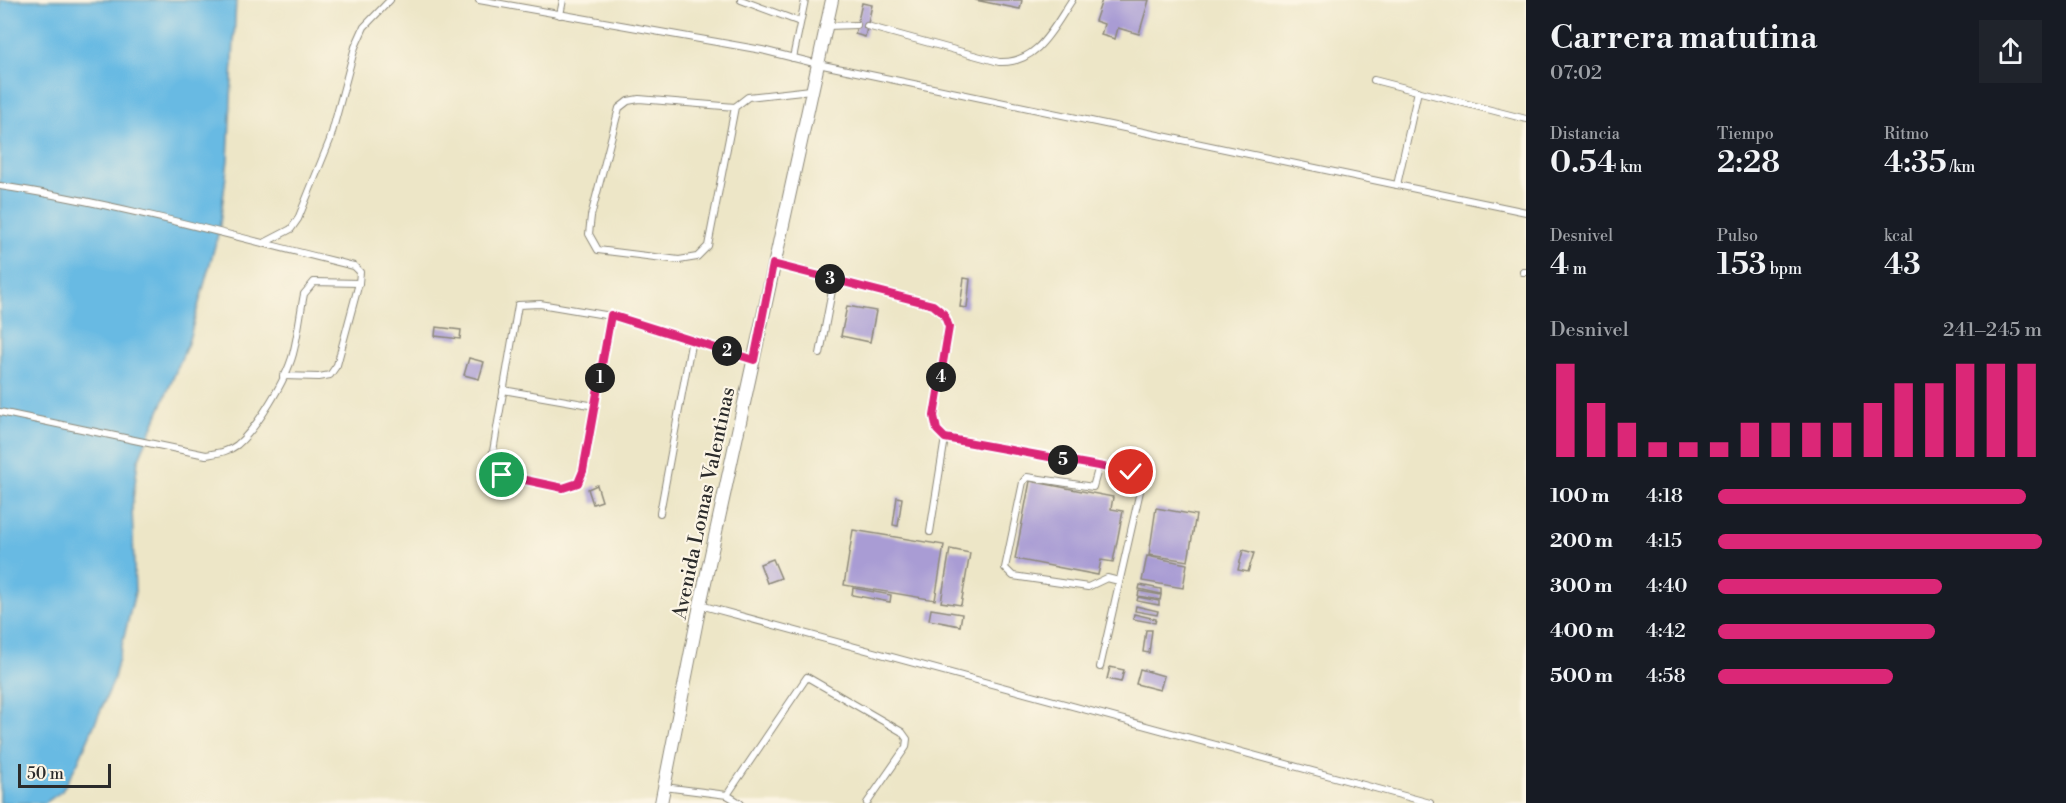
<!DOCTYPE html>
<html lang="es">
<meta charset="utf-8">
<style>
:root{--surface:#171b24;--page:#20242c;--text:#f1f3f6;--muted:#9ea1a6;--accent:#db2777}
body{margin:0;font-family:"Libre Bodoni",serif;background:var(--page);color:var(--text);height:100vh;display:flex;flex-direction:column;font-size:22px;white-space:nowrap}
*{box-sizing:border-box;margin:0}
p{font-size:20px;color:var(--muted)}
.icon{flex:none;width:33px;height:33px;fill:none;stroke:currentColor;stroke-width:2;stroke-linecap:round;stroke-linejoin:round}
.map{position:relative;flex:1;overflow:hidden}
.details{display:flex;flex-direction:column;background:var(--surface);width:540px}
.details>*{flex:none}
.scale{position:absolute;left:18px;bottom:15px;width:93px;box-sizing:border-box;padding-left:6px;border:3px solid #2b2b2b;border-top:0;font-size:16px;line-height:21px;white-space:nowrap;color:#2b2b2b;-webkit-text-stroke:4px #fcf5e5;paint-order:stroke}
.pin{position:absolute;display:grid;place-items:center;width:51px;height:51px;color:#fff;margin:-26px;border:3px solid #fff;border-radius:50%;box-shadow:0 2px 6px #0007}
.km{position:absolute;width:30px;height:30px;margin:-15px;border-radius:50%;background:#222;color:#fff;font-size:16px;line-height:30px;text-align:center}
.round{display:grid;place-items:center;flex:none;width:63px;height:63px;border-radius:0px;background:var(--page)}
.head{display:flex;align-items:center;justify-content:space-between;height:102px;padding:0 24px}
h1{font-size:33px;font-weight:600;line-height:45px}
.metrics{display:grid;grid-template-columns:repeat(3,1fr);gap:9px;height:102px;padding:6px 24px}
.metrics div{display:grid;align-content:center}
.metrics b{font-size:30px;font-weight:600}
.metrics small{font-size:16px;font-weight:400}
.metrics p{font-size:16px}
.chart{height:168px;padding:12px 24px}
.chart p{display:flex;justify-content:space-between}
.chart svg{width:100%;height:108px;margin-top:6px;stroke:var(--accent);stroke-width:6}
ul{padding:0 24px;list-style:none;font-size:20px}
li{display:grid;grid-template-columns:96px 72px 1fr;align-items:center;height:45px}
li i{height:15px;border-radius:8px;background:var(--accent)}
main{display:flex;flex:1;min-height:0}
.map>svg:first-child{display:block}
.water{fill:#68bae3;stroke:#4a7287;stroke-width:1.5}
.building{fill:#a99cd4}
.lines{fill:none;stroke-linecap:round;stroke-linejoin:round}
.service-casing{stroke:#8c8879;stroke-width:8}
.minor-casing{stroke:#8c8879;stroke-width:14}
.service{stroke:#fff;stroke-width:6}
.minor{stroke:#fff;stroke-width:12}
.route-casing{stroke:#fff;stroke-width:12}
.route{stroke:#db2777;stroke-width:8}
.labels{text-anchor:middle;stroke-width:4.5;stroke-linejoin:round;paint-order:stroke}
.street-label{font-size:20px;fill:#2b2b2b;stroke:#fcf5e5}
</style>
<main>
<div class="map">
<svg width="1526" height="803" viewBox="0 0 1526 803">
<rect width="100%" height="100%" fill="#fcf5e5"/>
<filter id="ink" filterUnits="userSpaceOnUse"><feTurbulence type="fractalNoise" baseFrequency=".0167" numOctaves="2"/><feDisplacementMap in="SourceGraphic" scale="12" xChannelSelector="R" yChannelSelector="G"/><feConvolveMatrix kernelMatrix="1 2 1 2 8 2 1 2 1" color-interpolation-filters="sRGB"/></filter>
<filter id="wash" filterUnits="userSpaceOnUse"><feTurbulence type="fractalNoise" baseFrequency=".008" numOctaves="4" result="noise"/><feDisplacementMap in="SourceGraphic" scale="24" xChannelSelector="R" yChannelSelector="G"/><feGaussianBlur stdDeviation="1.35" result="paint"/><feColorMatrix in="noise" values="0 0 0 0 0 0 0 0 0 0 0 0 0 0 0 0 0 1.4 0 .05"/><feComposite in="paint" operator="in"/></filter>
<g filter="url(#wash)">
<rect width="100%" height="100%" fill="#ede6c7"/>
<polygon class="water" points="0,0 236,0 228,160 219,231 188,343 138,461 132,507 135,592 113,682 78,762 62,791 45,803 0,803"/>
<g id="blocks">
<g class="building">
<polygon points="975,0 1022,0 1020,9"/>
<polygon points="1102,0 1149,0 1139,34 1118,28 1115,39 1101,35 1104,24 1095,21"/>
<polygon points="862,3 872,5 865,37 855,34"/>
<polygon points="964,278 970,279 967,308 960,307"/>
<polygon points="847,306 876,311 870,342 841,336"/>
<polygon points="436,327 461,330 460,339 435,336"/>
<polygon points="469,358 484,362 479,379 464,375"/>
<polygon points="1030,481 1113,497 1111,509 1123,511 1113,562 1101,560 1098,575 1015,559"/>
<polygon points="597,485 602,501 593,504 588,489"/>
<polygon points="897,497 902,498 898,526 893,525"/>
<polygon points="1156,508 1196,515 1188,561 1149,555"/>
<polygon points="853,530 944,545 935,600 844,585"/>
<polygon points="950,549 970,553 961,605 941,602"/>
<polygon points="1243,550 1254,553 1248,572 1238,570"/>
<polygon points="1147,556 1187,564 1183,588 1142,581"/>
<polygon points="773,559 781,578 767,583 760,564"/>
<polygon points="1140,585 1161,589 1161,594 1139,589"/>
<polygon points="853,588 891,595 890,602 852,595"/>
<polygon points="1139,591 1161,595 1160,600 1138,596"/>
<polygon points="1138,597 1159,601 1159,605 1137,601"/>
<polygon points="1136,606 1158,611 1157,615 1135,611"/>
<polygon points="931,609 962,614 960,626 929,620"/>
<polygon points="1134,614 1156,619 1155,623 1133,619"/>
<polygon points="1146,630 1152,630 1149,653 1143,652"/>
<polygon points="1110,667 1124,670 1121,682 1107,679"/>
<polygon points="1140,669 1164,676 1160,690 1136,684"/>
</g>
</g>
</g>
<g filter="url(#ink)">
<use href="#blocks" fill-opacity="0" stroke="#8c8879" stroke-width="1.5"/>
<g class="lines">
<defs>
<g id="service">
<polyline points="479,0 762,50 818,64 1526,212"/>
<polyline points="741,0 800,22"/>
<polyline points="560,15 563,0"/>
<polyline points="827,26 857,25"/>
<path d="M867 26 999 62C1038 64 1053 28 1072 0"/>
<polyline points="793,58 805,0"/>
<polyline points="1374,80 1526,119"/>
<polyline points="735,107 639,99 628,101 619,108 591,216 589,234 598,250 679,260 697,257 708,246 735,107 748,97 811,90"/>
<polyline points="1397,185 1418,91"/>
<path d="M0 186C120 204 236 237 354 266L360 272 359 283 314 282 304 294C300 314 298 335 293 354 286 380 257 428 237 445 228 452 217 453 206 455L0 412"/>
<polyline points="264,243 291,229 298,219 330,140 355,47 364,27 390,0"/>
<polyline points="774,264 933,305 944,314 949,327 934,416 937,430 945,438 1131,472 1138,479 1140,491 1100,667"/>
<polyline points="1523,272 1526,272"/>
<polyline points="611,316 583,471 578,483 563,488 494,472 491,463 518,305 540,304 611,316 754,360"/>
<polyline points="820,354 834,280"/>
<polyline points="283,376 319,377 330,375 337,365 359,283"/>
<polyline points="503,390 595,406"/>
<polyline points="1099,466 1093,487 1027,477 1023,482 1005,568 1013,576 1088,587 1107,578 1119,581"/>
<polyline points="660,513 692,339"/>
<polyline points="930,532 945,438"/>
<polyline points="700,605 1430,803"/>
<polyline points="664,787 727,795 807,677 902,732 907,739 906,747 867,803"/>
<polyline points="727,795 740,803"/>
</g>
<polyline id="minor" points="661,803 700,605 832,0"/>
</defs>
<use href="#service" class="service-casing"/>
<use href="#minor" class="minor-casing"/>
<use href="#service" class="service"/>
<use href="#minor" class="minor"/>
</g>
</g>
<g class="lines" filter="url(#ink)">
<defs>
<polyline id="route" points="502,475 563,488 578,483 583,471 611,315 754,360 773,264 933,305 944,314 949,327 934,416 937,430 945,438 1131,472"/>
</defs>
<use href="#route" class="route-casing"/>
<use href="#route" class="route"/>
</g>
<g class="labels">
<g class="street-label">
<text transform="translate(703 503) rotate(-78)" y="7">Avenida Lomas Valentinas</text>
</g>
</g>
</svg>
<div class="scale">50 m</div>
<div class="pin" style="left:502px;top:475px;background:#1e9e55"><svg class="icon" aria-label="arrive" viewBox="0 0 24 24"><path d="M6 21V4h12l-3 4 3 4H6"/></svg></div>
<div class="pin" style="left:1131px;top:472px;background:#d93025"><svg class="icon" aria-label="check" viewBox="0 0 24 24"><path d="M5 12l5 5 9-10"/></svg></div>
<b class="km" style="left:600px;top:378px">1</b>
<b class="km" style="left:727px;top:351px">2</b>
<b class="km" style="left:830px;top:279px">3</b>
<b class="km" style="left:941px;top:377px">4</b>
<b class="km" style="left:1063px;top:460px">5</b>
</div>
<section class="details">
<div class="head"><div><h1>Carrera matutina</h1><p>07:02</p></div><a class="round"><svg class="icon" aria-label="share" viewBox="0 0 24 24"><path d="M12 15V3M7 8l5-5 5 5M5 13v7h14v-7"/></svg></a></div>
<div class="metrics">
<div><p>Distancia</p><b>0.54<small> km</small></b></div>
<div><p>Tiempo</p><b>2:28</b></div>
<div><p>Ritmo</p><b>4:35<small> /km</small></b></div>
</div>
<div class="metrics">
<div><p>Desnivel</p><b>4<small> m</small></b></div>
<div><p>Pulso</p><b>153<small> bpm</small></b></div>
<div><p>kcal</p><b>43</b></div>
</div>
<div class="chart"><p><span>Desnivel</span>241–245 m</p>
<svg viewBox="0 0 160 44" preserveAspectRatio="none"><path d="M5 44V6M15 44V22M25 44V30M35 44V38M45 44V38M55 44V38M65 44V30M75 44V30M85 44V30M95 44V30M105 44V22M115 44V14M125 44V14M135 44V6M145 44V6M155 44V6"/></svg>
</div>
<ul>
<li><b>100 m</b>4:18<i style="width:95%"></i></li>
<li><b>200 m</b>4:15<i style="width:100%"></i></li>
<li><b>300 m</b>4:40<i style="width:69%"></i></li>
<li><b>400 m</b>4:42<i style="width:67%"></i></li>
<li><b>500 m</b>4:58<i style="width:54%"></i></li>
</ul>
</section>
</main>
